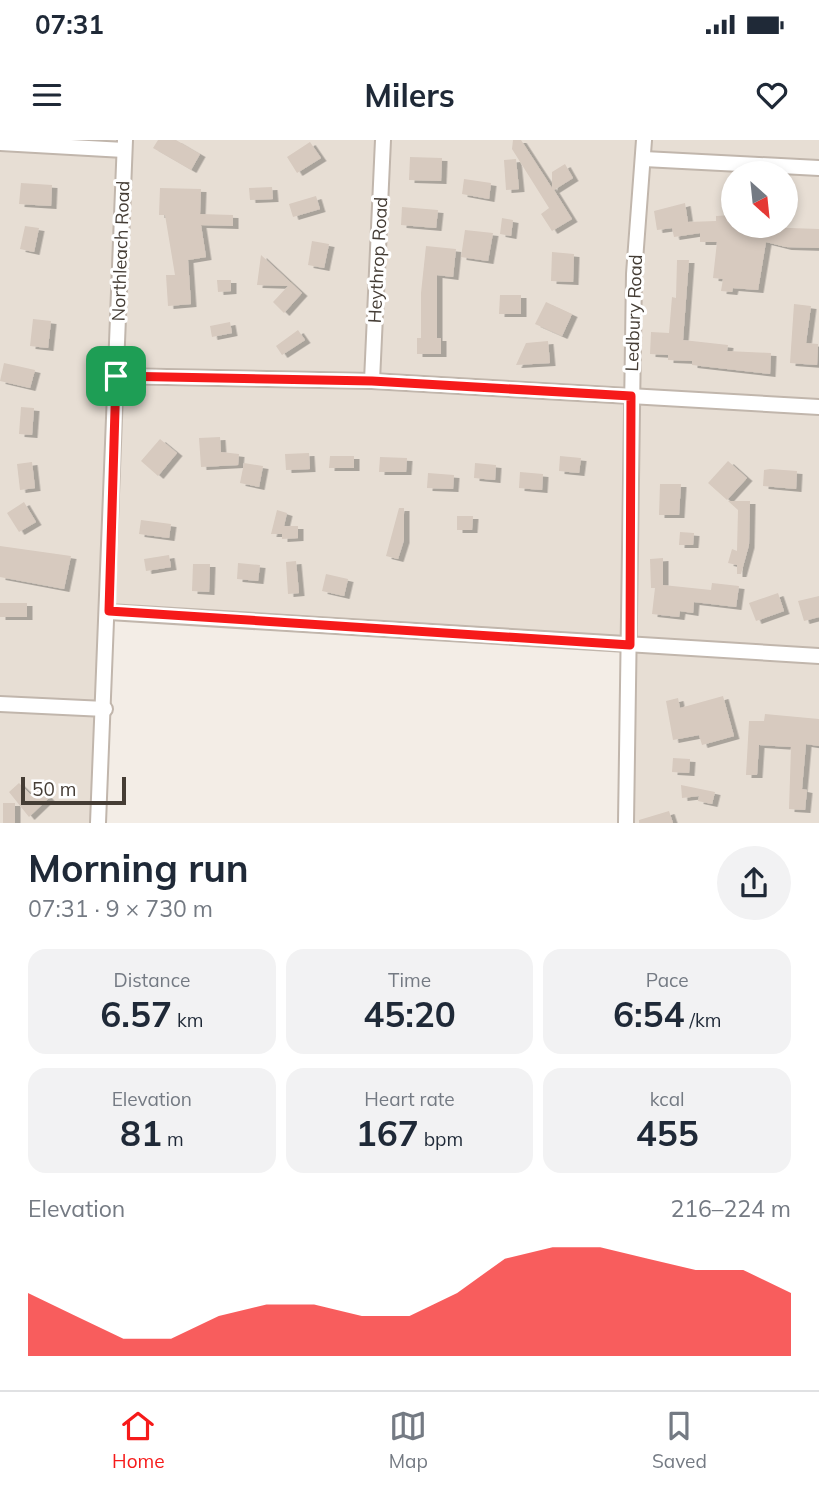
<!DOCTYPE html>
<meta charset="utf-8">
<style>
:root{--surface:#fff;--page:#f2f2f3;--text:#1f2937;--muted:#747a83;--line:#e0e1e3;--accent:#f61a1a}
body{margin:0;font-family:Mulish,sans-serif;background:var(--page);color:var(--text);height:100vh;display:flex;flex-direction:column;font-size:26px;white-space:nowrap}
*{box-sizing:border-box;margin:0}
p{font-size:23px;color:var(--muted)}
.icon{flex:none;width:38px;height:38px;fill:none;stroke:currentColor;stroke-width:2;stroke-linecap:round;stroke-linejoin:round}
.map{position:relative;height:683px;overflow:hidden}
.sheet{display:flex;flex-direction:column;background:var(--surface);flex:1}
.sheet>*{flex:none}
.needle{width:46px;rotate:153deg}
.controls{position:absolute;left:721px;top:21px;display:grid;gap:14px}
.controls a{display:grid;place-items:center;width:77px;height:77px;border-radius:50%;background:var(--surface);box-shadow:0 4px 10px #0003;font-size:35px}
.scale{position:absolute;left:21px;bottom:18px;width:105px;box-sizing:border-box;padding-left:7px;border:4px solid #453d35;border-top:0;font-size:19px;line-height:24px;white-space:nowrap;color:#453d35;-webkit-text-stroke:5px #fff;paint-order:stroke}
.pin{position:absolute;display:grid;place-items:center;width:60px;height:60px;color:#fff;margin:-30px;border-radius:14px;box-shadow:0 4px 10px #0006}
.round{display:grid;place-items:center;flex:none;width:74px;height:74px;border-radius:37px;background:var(--page)}
.headline{display:flex;align-items:center;justify-content:space-between;height:119px;padding:0 28px}
h1{font-size:38px;font-weight:700;line-height:52px}
.metrics{display:grid;grid-template-columns:repeat(3,1fr);gap:10px;height:119px;padding:7px 28px}
.metrics div{display:grid;align-content:center;border-radius:18px;background:var(--page);text-align:center}
.metrics b{font-size:35px;font-weight:700}
.metrics small{font-size:19px;font-weight:400}
.metrics p{font-size:19px}
.chart{height:196px;padding:14px 28px}
.chart p{display:flex;justify-content:space-between}
.chart svg{width:100%;height:126px;margin-top:7px;fill:var(--accent);opacity:.7}
.status{display:flex;justify-content:space-between;align-items:center;height:49px;padding:0 35px;background:var(--surface);direction:ltr}
.status svg{height:19px;fill:currentColor}
header{display:flex;justify-content:space-between;align-items:center;height:91px;padding:0 28px;background:var(--surface);font-size:32px;font-weight:700}
.menu{display:flex;justify-content:space-around;align-items:center;height:98px;border-top:2px solid var(--line);background:var(--surface);font-size:19px;color:var(--muted)}
.menu a{display:grid;justify-items:center;gap:4px}
.menu .active{color:var(--accent)}
.map>svg:first-child{display:block}
.residential{fill:#e7ded4;fill-rule:evenodd}
.building{fill:#d7cabf;filter:url(#shadow)}
.lines{fill:none;stroke-linecap:round;stroke-linejoin:round}
.street-casing{stroke:#c1b6ac;stroke-width:18}
.street{stroke:#fff;stroke-width:14}
.route-casing{stroke:#fff;stroke-width:14}
.route{stroke:#f61a1a;stroke-width:9}
.labels{text-anchor:middle;stroke-width:6;stroke-linejoin:round;paint-order:stroke}
.street-label{font-size:18px;fill:#453d35;stroke:#fff}
</style>
<div class="status"><b>07:31</b><svg viewBox="0 0 49 12"><path d="M0 12V9h3v3zM5 12V6h3v6zM10 12V3h3v9zM15 12V0h3v12zM26 1h20v11H26zM47 4h2v5h-2z"/></svg></div>
<header><svg class="icon" aria-label="menu" viewBox="0 0 24 24"><path d="M4 6h16M4 12h16M4 18h16"/></svg>Milers<svg class="icon" aria-label="heart" viewBox="0 0 24 24"><path d="M12 20l-8-8c-3-5 5-10 8-4 3-6 11-1 8 4z"/></svg></header>
<div class="map">
<svg width="819" height="683" viewBox="0 0 819 683">
<defs>
<filter id="shadow"><feDropShadow dx="5.5" dy="3" stdDeviation="0" flood-color="#0004"/></filter>
</defs>
<rect width="100%" height="100%" fill="#f3ede6"/>
<path class="residential" d="M0 0H819V683H617L623 504 102 479 93 683H0ZM733 33H786V86H733Z"/>
<g class="building">
<polygon points="158,0 176,0 200,14 191,30 153,8"/>
<polygon points="513,0 521,0 552,48 552,32 565,24 573,38 554,50 572,79 552,91 541,74 549,68 512,9"/>
<polygon points="310,2 321,18 297,33 287,17"/>
<polygon points="410,17 442,18 441,41 409,40"/>
<polygon points="516,19 519,49 506,50 504,20"/>
<polygon points="464,39 491,43 489,59 462,54"/>
<polygon points="21,43 52,45 51,66 19,64"/>
<polygon points="272,47 273,59 250,60 249,48"/>
<polygon points="160,48 201,49 200,74 233,75 233,86 201,85 206,117 188,120 191,164 168,166 166,135 175,135 165,75 159,75"/>
<polygon points="316,56 320,69 293,77 289,64"/>
<polygon points="685,63 688,82 716,81 716,76 733,75 733,86 819,89 819,108 786,107 766,102 758,150 733,148 732,152 721,151 723,139 713,138 717,102 700,102 700,93 674,97 672,88 657,90 654,71"/>
<polygon points="402,67 438,70 436,88 401,85"/>
<polygon points="502,78 513,80 511,96 500,94"/>
<polygon points="25,86 39,88 34,112 20,109"/>
<polygon points="465,90 493,93 488,121 461,117"/>
<polygon points="312,101 329,104 324,128 308,125"/>
<polygon points="426,106 456,109 453,137 437,135 437,198 441,198 441,214 417,214 417,198 421,198 421,153"/>
<polygon points="552,112 574,114 573,142 551,141"/>
<polygon points="261,115 302,153 284,173 273,162 288,146 257,145"/>
<polygon points="677,120 689,120 683,200 728,205 727,211 771,213 770,234 692,225 692,221 668,220 668,215 650,214 651,192 669,193 672,157 676,158"/>
<polygon points="217,140 231,140 231,151 218,152"/>
<polygon points="500,155 521,155 521,174 499,174"/>
<polygon points="546,162 572,174 562,196 535,184"/>
<polygon points="794,164 811,166 806,203 818,204 817,225 790,223"/>
<polygon points="33,179 51,181 48,208 30,206"/>
<polygon points="230,182 232,193 212,197 210,186"/>
<polygon points="298,190 305,200 282,215 276,206"/>
<polygon points="548,201 550,223 516,225 526,203"/>
<polygon points="4,223 35,230 30,248 0,241"/>
<polygon points="21,267 34,268 32,295 19,294"/>
<polygon points="220,297 221,312 239,314 238,325 201,327 199,298"/>
<polygon points="160,299 177,313 158,336 141,321"/>
<polygon points="309,313 310,329 286,330 285,314"/>
<polygon points="330,316 354,316 354,328 329,328"/>
<polygon points="560,316 581,318 579,333 559,331"/>
<polygon points="380,317 407,318 406,332 379,332"/>
<polygon points="728,321 747,338 727,360 708,343"/>
<polygon points="32,322 35,348 20,350 17,324"/>
<polygon points="244,323 263,326 259,347 240,343"/>
<polygon points="475,323 496,325 495,340 474,338"/>
<polygon points="770,329 797,331 796,349 763,346 764,330"/>
<polygon points="520,332 543,334 542,350 519,348"/>
<polygon points="428,333 454,335 453,349 427,348"/>
<polygon points="660,344 681,344 679,375 659,375"/>
<polygon points="728,361 750,361 749,405 741,434 737,434 737,425 728,423 732,409 737,411 738,370"/>
<polygon points="24,362 36,382 19,392 7,373"/>
<polygon points="399,368 404,368 404,400 398,419 386,416"/>
<polygon points="277,370 287,373 284,386 298,386 298,398 282,399 282,394 271,394"/>
<polygon points="457,376 473,376 472,390 457,390"/>
<polygon points="141,380 171,384 169,398 139,394"/>
<polygon points="680,392 694,393 693,405 679,405"/>
<polygon points="0,406 71,416 64,449 0,437"/>
<polygon points="169,415 171,427 146,431 144,419"/>
<polygon points="663,418 663,445 711,450 712,443 739,446 736,467 694,462 693,473 680,471 679,477 652,474 655,448 651,448 650,419"/>
<polygon points="296,421 299,453 288,454 286,422"/>
<polygon points="238,423 260,425 258,441 237,439"/>
<polygon points="193,424 210,424 209,452 192,451"/>
<polygon points="326,434 348,439 344,456 322,451"/>
<polygon points="778,453 784,471 756,481 749,463"/>
<polygon points="819,456 819,477 804,481 798,461"/>
<rect x="0" y="463" width="27" height="14"/>
<polygon points="723,556 734,596 702,605 699,595 673,600 666,561 678,558 680,568"/>
<polygon points="765,574 819,579 819,606 806,604 802,649 807,650 805,670 789,669 791,607 759,605 757,635 746,635 749,581 764,581"/>
<polygon points="673,618 690,619 689,633 672,632"/>
<polygon points="19,643 33,657 41,649 49,658 29,677 9,652"/>
<polygon points="681,645 715,652 712,664 698,661 699,656 682,658"/>
<rect x="3" y="663" width="12" height="20"/>
<polygon points="669,671 673,683 639,683 639,680"/>
</g>
<g class="lines">
<defs>
<g id="street">
<polyline points="0,3 124,10"/>
<polyline points="644,19 819,28"/>
<polyline points="116,236 372,241 819,267"/>
<polyline points="372,241 383,0"/>
<polyline points="109,472 819,516"/>
<polyline points="0,564 105,569"/>
<polyline points="98,683 125,0"/>
<polyline points="626,683 634,134 644,0"/>
</g>
</defs>
<use href="#street" class="street-casing"/>
<use href="#street" class="street"/>
</g>
<g class="lines">
<defs>
<polygon id="route" points="116,236 372,241 631,256 630,505 109,471"/>
</defs>
<use href="#route" class="route-casing"/>
<use href="#route" class="route"/>
</g>
<g class="labels">
<g class="street-label">
<text transform="translate(121 111) rotate(-88)" y="6">Northleach Road</text>
<text transform="translate(378 120) rotate(-87)" y="6">Heythrop Road</text>
<text transform="translate(634 173) rotate(-88)" y="6">Ledbury Road</text>
</g>
</g>
</svg>
<div class="controls">
<a><svg class="needle" viewBox="-14 -14 28 28"><path d="M0-13l5 13h-10z" fill="#e53935"/><path d="M0 13l5-13h-10z" fill="#747a83"/></svg></a>
</div>
<div class="scale">50 m</div>
<div class="pin" style="left:116px;top:236px;background:#1e9e55"><svg class="icon" aria-label="arrive" viewBox="0 0 24 24"><path d="M6 21V4h12l-3 4 3 4H6"/></svg></div>
</div>
<section class="sheet">
<div class="headline"><div><h1>Morning run</h1><p>07:31 · 9 × 730 m</p></div><a class="round"><svg class="icon" aria-label="share" viewBox="0 0 24 24"><path d="M12 15V3M7 8l5-5 5 5M5 13v7h14v-7"/></svg></a></div>
<div class="metrics">
<div><p>Distance</p><b>6.57<small> km</small></b></div>
<div><p>Time</p><b>45:20</b></div>
<div><p>Pace</p><b>6:54<small> /km</small></b></div>
</div>
<div class="metrics">
<div><p>Elevation</p><b>81<small> m</small></b></div>
<div><p>Heart rate</p><b>167<small> bpm</small></b></div>
<div><p>kcal</p><b>455</b></div>
</div>
<div class="chart"><p><span>Elevation</span>216–224 m</p>
<svg viewBox="0 0 160 44" preserveAspectRatio="none"><path d="M0 44V22L10 30L20 38L30 38L40 30L50 26L60 26L70 30L80 30L90 22L100 10L110 6L120 6L130 10L140 14L150 14L160 22V44z"/></svg>
</div>
</section>
<nav class="menu">
<a class="active"><svg class="icon" aria-label="home" viewBox="0 0 24 24"><path d="M3 11l9-7 9 7M6 9v11h12V9"/></svg>Home</a>
<a><svg class="icon" aria-label="map" viewBox="0 0 24 24"><path d="M3 6l6-2 6 2 6-2v14l-6 2-6-2-6 2zM9 4v14M15 6v14"/></svg>Map</a>
<a><svg class="icon" aria-label="saved" viewBox="0 0 24 24"><path d="M7 4h10v16l-5-4-5 4z"/></svg>Saved</a>
</nav>
